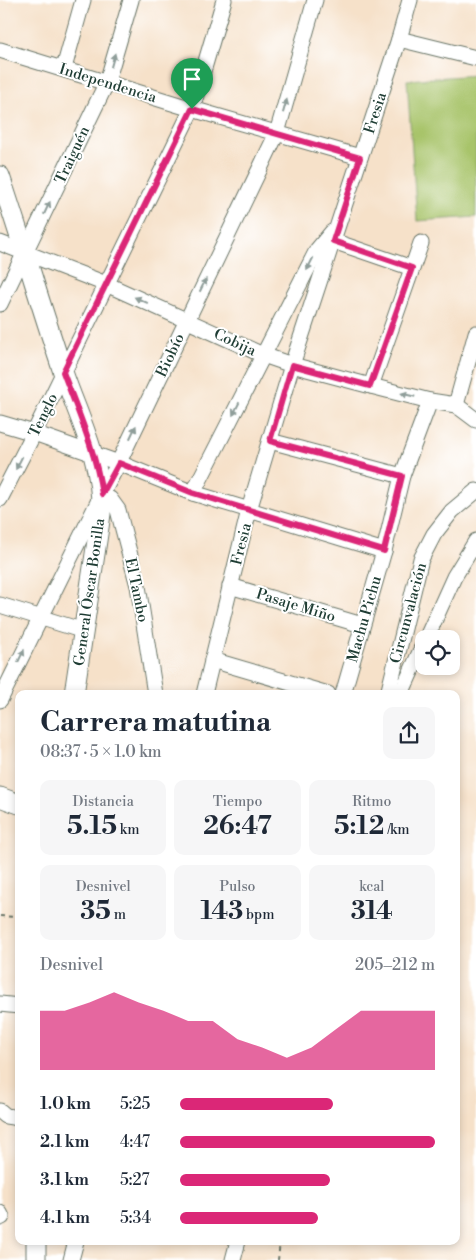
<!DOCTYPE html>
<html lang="es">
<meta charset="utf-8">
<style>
:root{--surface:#fff;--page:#f6f6f7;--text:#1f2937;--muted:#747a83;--accent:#db2777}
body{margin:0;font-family:"Libre Bodoni",serif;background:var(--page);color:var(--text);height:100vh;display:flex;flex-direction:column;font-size:19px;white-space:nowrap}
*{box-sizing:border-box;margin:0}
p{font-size:16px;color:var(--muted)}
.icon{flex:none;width:28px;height:28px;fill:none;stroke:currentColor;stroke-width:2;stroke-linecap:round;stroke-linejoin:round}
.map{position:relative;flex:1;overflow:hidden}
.side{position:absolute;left:15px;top:690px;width:445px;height:555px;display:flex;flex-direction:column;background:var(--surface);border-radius:10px;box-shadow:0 2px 8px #0003}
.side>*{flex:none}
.tools{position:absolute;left:415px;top:630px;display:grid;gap:10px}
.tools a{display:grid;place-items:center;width:45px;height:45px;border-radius:10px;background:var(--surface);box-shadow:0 2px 8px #0003;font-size:25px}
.pin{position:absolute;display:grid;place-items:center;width:42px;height:42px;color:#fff;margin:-51px -21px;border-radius:50% 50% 50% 0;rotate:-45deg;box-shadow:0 0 5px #0007}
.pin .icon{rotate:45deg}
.round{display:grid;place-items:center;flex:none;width:52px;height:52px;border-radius:10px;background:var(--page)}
.overview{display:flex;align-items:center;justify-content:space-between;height:85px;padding:0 25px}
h1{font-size:28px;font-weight:700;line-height:38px}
.metrics{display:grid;grid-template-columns:repeat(3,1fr);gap:8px;height:85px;padding:5px 25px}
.metrics div{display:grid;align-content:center;border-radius:10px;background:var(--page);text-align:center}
.metrics b{font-size:25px;font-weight:700}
.metrics small{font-size:14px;font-weight:400}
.metrics p{font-size:14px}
.chart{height:140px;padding:10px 25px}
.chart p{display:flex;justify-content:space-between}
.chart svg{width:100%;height:90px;margin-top:5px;fill:var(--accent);opacity:.7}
ul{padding:0 25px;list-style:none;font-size:16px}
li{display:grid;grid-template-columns:80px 60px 1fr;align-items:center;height:38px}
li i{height:12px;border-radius:6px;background:var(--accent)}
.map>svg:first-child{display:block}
.green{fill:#a8c46b;stroke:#648050}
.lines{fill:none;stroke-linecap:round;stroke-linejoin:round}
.minor-casing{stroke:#6a7668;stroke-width:17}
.major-casing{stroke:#6a7668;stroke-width:21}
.path{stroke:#6a7668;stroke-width:2;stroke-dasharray:4 4;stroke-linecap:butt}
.minor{stroke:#fff;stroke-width:15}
.major{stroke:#fff;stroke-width:19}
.oneway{fill:#8f9e9a}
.route-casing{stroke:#fff;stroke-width:10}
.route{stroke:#db2777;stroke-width:6}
.labels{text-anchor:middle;stroke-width:4;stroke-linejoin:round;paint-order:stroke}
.street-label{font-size:15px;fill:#1f3d34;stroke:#fff}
</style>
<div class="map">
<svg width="476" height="1260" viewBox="0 0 476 1260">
<rect width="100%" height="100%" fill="#fff"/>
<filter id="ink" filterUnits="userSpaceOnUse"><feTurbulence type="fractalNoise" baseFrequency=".02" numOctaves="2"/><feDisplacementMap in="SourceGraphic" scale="10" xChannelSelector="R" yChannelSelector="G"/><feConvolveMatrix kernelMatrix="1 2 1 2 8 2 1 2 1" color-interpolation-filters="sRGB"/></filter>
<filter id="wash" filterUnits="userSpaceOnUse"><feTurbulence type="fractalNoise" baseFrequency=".0096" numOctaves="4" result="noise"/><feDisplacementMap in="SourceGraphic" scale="20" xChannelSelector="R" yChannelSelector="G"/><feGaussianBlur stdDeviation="1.12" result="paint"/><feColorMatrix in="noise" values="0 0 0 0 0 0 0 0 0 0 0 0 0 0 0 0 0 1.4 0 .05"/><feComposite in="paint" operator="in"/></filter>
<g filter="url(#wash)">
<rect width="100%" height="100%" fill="#f6e1c9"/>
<polygon class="green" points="476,75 476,217 417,221 407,80"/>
</g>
<g filter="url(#ink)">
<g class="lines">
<defs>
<g id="minor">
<polyline points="399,39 476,58"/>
<polyline points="0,50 192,109 360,157"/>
<polyline points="64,68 83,0"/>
<polyline points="333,241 412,268"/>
<polyline points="0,243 106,284 263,355 292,365 371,386 430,401 456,405 476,420"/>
<polyline points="0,304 107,82 131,0"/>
<polyline points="371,386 421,243"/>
<polyline points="456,405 476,333"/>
<polyline points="0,423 34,433 119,463 193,493 384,551"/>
<polyline points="270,441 402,476"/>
<polyline points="193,493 317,250 332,232"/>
<polyline points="102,494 110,499 118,510 138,586 155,694"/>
<polyline points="0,499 34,433 192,109 224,0"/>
<polyline points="230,586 362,625"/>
<polyline points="0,605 84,631"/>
<polyline points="426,639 454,577 476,541"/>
<polyline points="212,660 328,694"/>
<polyline points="204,694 249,510 292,365 399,39 410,0"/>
<polyline points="343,694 384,551 402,476 430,401"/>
<polyline points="388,694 421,559 434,534 452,511 476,491"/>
<polyline points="401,694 424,643"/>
<polyline points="0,700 102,494 117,466 277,133 315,0"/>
<polyline points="0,1004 19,1006"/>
<polyline points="0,1111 6,1116 19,1118"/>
<polyline points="0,1213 2,1217 0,1218"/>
<polyline points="71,1260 76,1241"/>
<polyline points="233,1260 238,1241"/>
</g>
<g id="major">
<path d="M0 176C22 241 41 307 63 372 79 419 103 462 101 514L74 694"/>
<polyline points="0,797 19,804"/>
<polyline points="36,1260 36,1241"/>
</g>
</defs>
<use href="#minor" class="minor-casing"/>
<use href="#major" class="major-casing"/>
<g class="path">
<polyline points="0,916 19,917"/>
<polyline points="278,1260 280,1241"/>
</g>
<use href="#minor" class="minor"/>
<use href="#major" class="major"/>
</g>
<defs><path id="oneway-solid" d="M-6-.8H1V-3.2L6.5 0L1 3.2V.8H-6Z" transform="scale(1.25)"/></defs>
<g class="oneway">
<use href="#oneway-solid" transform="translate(113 60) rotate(-74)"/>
<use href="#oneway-solid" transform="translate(285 106) rotate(-74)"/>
<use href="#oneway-solid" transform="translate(47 208) rotate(-65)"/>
<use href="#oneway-solid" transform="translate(310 264) rotate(117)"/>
<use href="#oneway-solid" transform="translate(203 285) rotate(-64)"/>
<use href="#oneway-solid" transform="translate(141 300) rotate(-156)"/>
<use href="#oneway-solid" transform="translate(408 395) rotate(-166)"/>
<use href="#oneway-solid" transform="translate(236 409) rotate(117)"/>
<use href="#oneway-solid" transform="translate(133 432) rotate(-65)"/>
<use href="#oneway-solid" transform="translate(19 463) rotate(117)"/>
<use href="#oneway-solid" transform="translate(21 656) rotate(-64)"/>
</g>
</g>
<g class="lines" filter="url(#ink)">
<defs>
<path id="route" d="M192 109 360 158 333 241 412 268 370 386 292 365 270 441 402 476 384 551 193 493 119 463 102 494C96 452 78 412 63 372Z"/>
</defs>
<use href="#route" class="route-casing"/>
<use href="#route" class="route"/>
</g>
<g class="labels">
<g class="street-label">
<text transform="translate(108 83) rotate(17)" y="5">Independencia</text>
<text transform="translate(375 113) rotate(-72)" y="5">Fresia</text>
<text transform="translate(72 155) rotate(-65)" y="5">Traiguén</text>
<text transform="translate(235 342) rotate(25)" y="5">Cobija</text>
<text transform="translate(170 355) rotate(-65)" y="5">Biobío</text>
<text transform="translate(43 415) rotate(-64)" y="5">Tenglo</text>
<text transform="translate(241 544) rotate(-76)" y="5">Fresia</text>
<text transform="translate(137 590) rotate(78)" y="5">El Tambo</text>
<text transform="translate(89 592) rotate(-82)" y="5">General Óscar Bonilla</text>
<text transform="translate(296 605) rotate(17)" y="5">Pasaje Miño</text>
<text transform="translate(408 613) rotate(-75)" y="5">Circunvalación</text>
<text transform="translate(364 619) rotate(-74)" y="5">Machu Pichu</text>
</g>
</g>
</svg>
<div class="tools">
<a><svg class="icon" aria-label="locate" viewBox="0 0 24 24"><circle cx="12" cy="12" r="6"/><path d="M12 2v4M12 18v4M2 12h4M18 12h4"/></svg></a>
</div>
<div class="pin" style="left:192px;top:109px;background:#1e9e55"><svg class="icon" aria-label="arrive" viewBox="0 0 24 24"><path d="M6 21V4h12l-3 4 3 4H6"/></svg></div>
<section class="side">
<div class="overview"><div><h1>Carrera matutina</h1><p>08:37 · 5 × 1.0 km</p></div><a class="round"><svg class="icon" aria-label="share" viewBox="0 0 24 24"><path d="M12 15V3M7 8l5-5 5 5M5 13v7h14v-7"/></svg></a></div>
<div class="metrics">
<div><p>Distancia</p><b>5.15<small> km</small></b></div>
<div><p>Tiempo</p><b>26:47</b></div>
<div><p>Ritmo</p><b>5:12<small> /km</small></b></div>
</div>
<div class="metrics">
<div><p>Desnivel</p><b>35<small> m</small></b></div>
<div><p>Pulso</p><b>143<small> bpm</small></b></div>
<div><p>kcal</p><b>314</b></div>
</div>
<div class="chart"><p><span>Desnivel</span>205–212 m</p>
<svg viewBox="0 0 160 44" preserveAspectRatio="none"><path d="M0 44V15L10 15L20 11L30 6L40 11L50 15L60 20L70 20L80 29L90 33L100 38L110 33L120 24L130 15L140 15L150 15L160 15V44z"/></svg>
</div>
<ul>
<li><b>1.0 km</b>5:25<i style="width:60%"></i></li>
<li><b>2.1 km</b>4:47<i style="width:100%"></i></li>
<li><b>3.1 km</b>5:27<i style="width:59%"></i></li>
<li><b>4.1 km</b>5:34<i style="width:54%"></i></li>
</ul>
</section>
</div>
